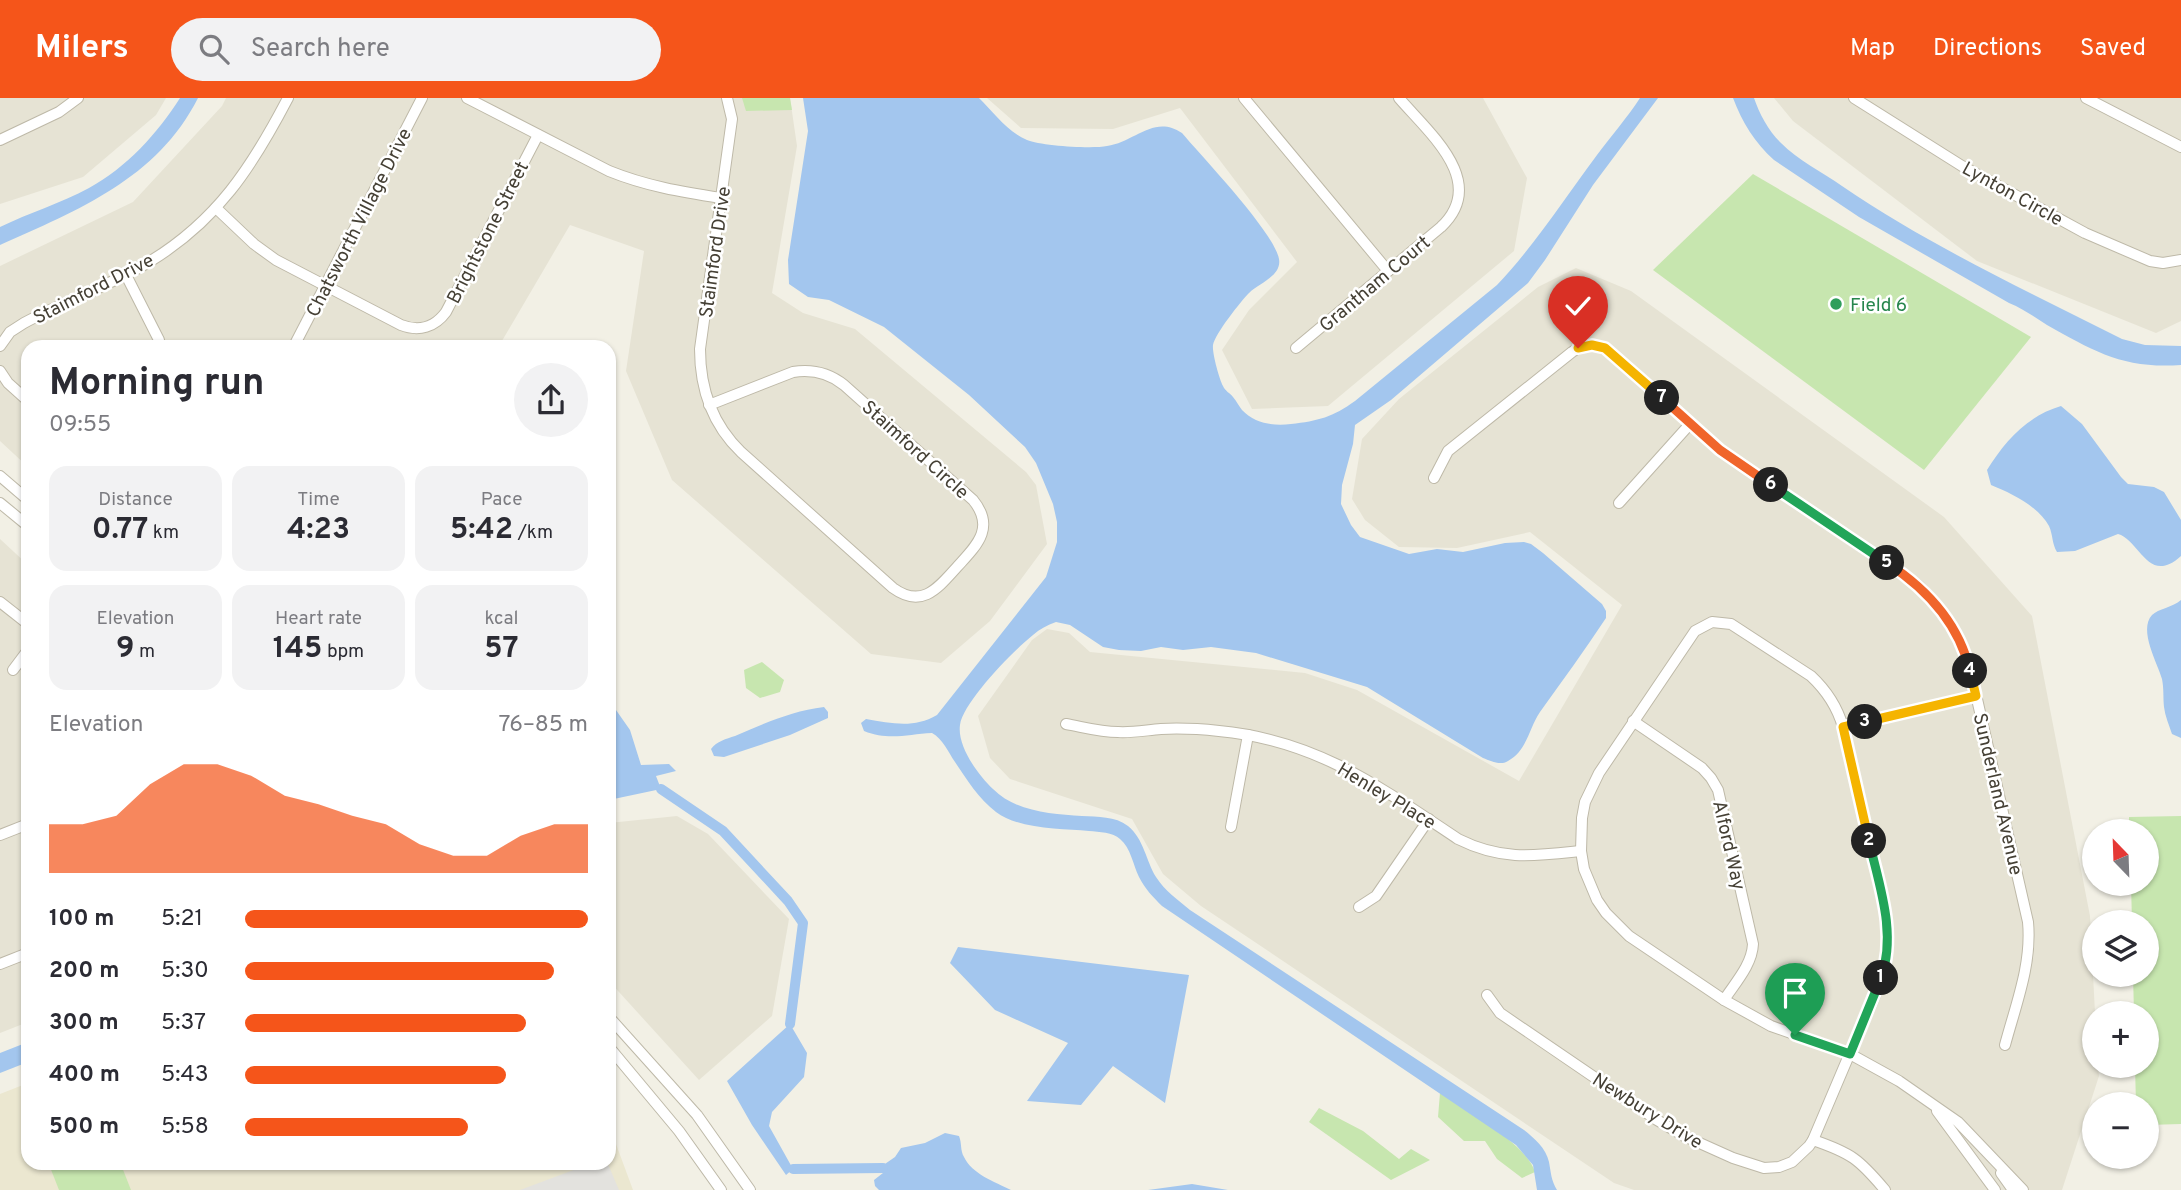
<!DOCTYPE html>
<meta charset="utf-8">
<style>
:root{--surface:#fff;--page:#f2f2f3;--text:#2b2b33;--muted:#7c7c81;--accent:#f5551a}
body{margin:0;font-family:Overpass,sans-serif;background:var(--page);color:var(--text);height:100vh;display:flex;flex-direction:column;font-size:26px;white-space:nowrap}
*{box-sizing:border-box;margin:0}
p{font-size:23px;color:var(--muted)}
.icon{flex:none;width:38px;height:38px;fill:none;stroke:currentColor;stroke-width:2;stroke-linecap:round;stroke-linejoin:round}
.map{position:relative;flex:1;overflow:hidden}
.side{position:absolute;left:21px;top:242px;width:595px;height:830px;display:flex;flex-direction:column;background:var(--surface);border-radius:21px;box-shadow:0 2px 5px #0004}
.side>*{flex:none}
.needle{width:46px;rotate:337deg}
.buttons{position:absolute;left:2082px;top:721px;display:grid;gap:14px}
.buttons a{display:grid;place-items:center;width:77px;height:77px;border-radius:50%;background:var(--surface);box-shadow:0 2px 5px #0004;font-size:35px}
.pin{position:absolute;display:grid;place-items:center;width:60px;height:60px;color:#fff;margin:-72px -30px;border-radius:50% 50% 50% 0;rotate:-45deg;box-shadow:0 0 7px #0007}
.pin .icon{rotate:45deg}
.km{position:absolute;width:35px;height:35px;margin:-18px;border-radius:50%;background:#222;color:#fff;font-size:19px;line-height:35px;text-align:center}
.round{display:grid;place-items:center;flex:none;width:74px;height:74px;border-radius:37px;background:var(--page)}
.overview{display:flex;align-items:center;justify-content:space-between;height:119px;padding:0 28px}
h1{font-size:38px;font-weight:700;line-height:52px}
.metrics{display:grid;grid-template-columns:repeat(3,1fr);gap:10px;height:119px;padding:7px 28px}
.metrics div{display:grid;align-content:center;border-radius:18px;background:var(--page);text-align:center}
.metrics b{font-size:30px;font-weight:700}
.metrics small{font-size:19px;font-weight:400}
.metrics p{font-size:19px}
.chart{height:196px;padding:14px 28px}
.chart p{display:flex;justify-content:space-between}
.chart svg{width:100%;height:126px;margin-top:7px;fill:var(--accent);opacity:.7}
ul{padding:0 28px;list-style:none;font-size:23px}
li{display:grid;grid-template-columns:112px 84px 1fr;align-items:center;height:52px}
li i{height:18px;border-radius:9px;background:var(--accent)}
header{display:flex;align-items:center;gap:42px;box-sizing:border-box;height:98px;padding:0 35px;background:var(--accent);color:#fff}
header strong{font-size:33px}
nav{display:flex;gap:38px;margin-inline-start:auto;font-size:24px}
.search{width:490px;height:63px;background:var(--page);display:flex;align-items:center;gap:18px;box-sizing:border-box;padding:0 24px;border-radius:38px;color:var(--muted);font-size:26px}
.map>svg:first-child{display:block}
.residential{fill:#e6e3d4}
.education{fill:#ebe7d0}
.green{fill:#c7e6af}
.parking{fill:#e3e2de}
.water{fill:#a3c6ee}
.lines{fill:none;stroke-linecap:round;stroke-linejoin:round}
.canal{stroke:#a3c6ee;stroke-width:10}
.minor-casing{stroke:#beb9a8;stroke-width:12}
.minor{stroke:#fff;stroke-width:10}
.split-1-casing{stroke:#fff;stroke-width:14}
.split-2-casing{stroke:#fff;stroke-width:14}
.split-3-casing{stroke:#fff;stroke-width:14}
.split-4-casing{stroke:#fff;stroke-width:14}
.split-5-casing{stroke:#fff;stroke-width:14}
.split-6-casing{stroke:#fff;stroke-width:14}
.split-7-casing{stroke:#fff;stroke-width:14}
.split-8-casing{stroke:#fff;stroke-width:14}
.split-1{stroke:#22a559;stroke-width:9}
.split-2{stroke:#22a559;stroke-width:9}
.split-3{stroke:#f5b400;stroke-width:9}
.split-4{stroke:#f5b400;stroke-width:9}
.split-5{stroke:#f0652b;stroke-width:9}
.split-6{stroke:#22a559;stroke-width:9}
.split-7{stroke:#f0652b;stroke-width:9}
.split-8{stroke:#f5b400;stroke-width:9}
.leisure-dot{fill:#2e9e5b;stroke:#fff;stroke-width:2.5}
.labels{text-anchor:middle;stroke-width:5;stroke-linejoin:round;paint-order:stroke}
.street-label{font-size:19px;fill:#454035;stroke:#fff}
.leisure-label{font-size:19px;fill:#27864d;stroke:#fff;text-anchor:start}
</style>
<header>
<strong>Milers</strong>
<div class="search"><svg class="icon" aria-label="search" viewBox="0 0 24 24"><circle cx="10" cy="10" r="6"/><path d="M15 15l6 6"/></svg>Search here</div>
<nav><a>Map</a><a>Directions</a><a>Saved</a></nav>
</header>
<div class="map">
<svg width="2181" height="1092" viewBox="0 0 2181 1092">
<rect width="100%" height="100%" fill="#f2f0e5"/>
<g class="residential">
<polygon points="0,0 166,0 156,17 83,79 0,106"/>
<polygon points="226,0 790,0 797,48 772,195 803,215 855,231 1026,374 1036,387 1047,446 990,523 941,565 871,556 672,382 626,273 644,153 570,127 499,248 28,248 28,369 0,343 0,168 133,104 222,8"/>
<polygon points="987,0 1483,0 1527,80 1514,153 1328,308 1252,311 1222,252 1249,212 1297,164 1180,10 1113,31 1021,30"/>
<polygon points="1774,0 2181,0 2181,223 2156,235 1977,163 1793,23"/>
<polygon points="1576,170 1631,193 1944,419 2032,518 2090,818 2095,915 2095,968 2098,968 2099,978 2062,1092 1634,1092 1614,1085 1201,808 1163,776 1132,721 1010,681 990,660 978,618 1032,542 1047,531 1069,535 1090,554 1305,575 1357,592 1519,683 1622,507 1530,434 1457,450 1399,449 1365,422 1352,401 1362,341 1399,301 1538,189"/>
<polygon points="0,441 28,467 28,924 0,935"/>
<polygon points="677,718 708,736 789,821 772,918 699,982 609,883 609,725"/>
</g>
<polygon class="education" points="28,985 28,1064 609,1064 609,1033 613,1038 633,1092 0,1092 0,996"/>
<g class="green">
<polygon points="742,0 790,0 792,12 746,13"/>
<polygon points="1753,76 2031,239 1924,372 1653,172"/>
<polygon points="762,564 784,582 780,594 760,600 746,590 744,572"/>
<polygon points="2181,718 2181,1026 2147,1027 2147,1006 2136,1006 2135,968 2147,968 2147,915 2134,915 2133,877 2147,877 2147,824 2132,824 2131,786 2147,786 2147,733 2129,733 2129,719"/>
<path d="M1440 995C1466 1012 1526 1045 1535 1074L1522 1080 1497 1061 1485 1043H1464L1438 1019Z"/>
<polygon points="1319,1010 1363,1033 1399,1061 1411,1051 1430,1062 1391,1082 1309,1024"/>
<polygon points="48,1064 120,1064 131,1092 59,1092"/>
</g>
<polygon class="parking" points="595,1064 607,1064 619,1092 520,1092"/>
<g class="water">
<path d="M180 0H198C157 81 78 112 0 147V129C29 115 61 105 89 90 126 70 158 35 180 0Z"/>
<path d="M803 0H979C994 15 1008 34 1027 42 1041 48 1093 51 1107 48 1135 44 1154 16 1182 35 1203 60 1274 134 1279 161 1282 178 1259 185 1249 195 1241 203 1215 236 1213 247 1212 255 1219 280 1223 288 1225 293 1230 295 1233 299 1237 304 1239 308 1242 312 1255 326 1274 328 1291 326 1318 323 1333 319 1355 303L1497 187C1535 147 1564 101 1597 57 1611 38 1627 20 1640 0H1658L1593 87 1545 162 1528 185 1391 302 1355 327 1353 346 1342 387 1341 406 1351 427 1360 439 1409 456 1437 451 1463 454 1505 445 1524 444 1531 446 1543 455 1602 506 1606 513V520C1585 552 1562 583 1540 614 1529 630 1527 653 1508 663 1500 668 1491 663 1483 660L1367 589 1256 555 1211 549 1183 552 1161 549 1141 553 1119 552 1103 549 1070 527 1056 524C1047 527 1040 531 1033 537 1014 552 963 604 960 627 957 648 978 677 993 691 1016 714 1052 716 1082 718 1098 719 1115 718 1128 728 1144 741 1146 763 1156 779 1165 793 1178 802 1190 812L1524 1032C1534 1040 1546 1050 1549 1064 1551 1075 1551 1082 1557 1092H1537L1533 1067 1516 1047 1162 808C1153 799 1145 791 1139 779 1133 767 1131 750 1120 741 1113 734 1099 734 1089 733 1062 731 1018 731 996 714 979 701 967 682 955 664 948 654 943 641 932 635 908 636 889 643 864 633L861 625 866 621C891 625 913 631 937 617L1046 479 1057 444V424L1053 406 1036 365 1025 349 969 297 884 229 829 202 808 199 789 186 788 162 808 33Z"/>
<path d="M1733 0H1754C1759 15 1769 34 1781 45 1798 62 1822 74 1842 88 1930 148 2027 193 2122 241L2145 247 2181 248V267C2124 271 2095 254 2047 227 2034 219 2024 211 2009 205L1859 119 1774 62C1755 45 1742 24 1733 0Z"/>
<path d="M2061 308 2082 326 2121 379 2128 386 2154 389 2164 394 2181 422V458C2148 488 2140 442 2118 436L2075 453 2057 454C2052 446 2053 437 2049 428 2038 408 2011 395 1991 387L1987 372C2005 343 2027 318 2061 308Z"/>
<path d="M2181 502V640L2172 636C2169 627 2165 618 2164 609 2163 599 2164 591 2162 581 2158 566 2138 532 2152 517 2158 511 2173 509 2181 502Z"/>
<polygon points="609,602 630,632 641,667 669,666 676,673 656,678 661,691 609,702"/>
<path d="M824 609 828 614V620L790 637 724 659 714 658 711 651C717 643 726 641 735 638 765 625 792 613 824 609Z"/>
<polygon points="958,849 1189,877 1165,1005 1113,968 1081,1007 1027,1003 1068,945 995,912 950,865"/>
<polygon points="790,926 807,955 804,979 772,1014 769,1028 793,1071 786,1077 752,1027 727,983"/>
<polygon points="28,944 28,964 0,975 0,955"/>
<path d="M945 1035 959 1038C962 1045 960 1052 964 1059 972 1076 995 1084 1011 1092H879L875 1088 874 1082 883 1075 882 1068 895 1059 901 1050 925 1045Z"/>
<polygon points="1192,1086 1228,1092 1148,1092"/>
</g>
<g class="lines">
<g class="canal">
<polyline points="661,691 723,733 788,803 803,825 790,926"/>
<polyline points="793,1071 883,1070"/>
</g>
<defs>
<g id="minor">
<path d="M467 0 609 73C646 88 682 94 721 100"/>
<polyline points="1244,0 1388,173"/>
<polyline points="1854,0 1962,68 2085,135 2150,163 2163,165 2181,162"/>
<polyline points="2086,0 2181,49"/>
<polyline points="0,42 59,14 78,0"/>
<path d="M216 110 254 146 276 162 401 227C419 234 435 229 446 214L538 37"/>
<polyline points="126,177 159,242"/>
<path d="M0 248 10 234 24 225C65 203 109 188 149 164 217 123 252 69 288 0"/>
<polyline points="294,248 422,0"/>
<path d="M1296 250 1441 129C1489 84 1429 35 1399 0"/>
<polyline points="0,273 8,285 28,303"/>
<path d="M709 307 793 274C812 271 829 275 844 287L973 402C996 430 976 448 957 469 938 490 922 511 893 490L741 354C712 326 700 290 700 251L732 21 727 0"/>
<polyline points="0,378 28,402"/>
<path d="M1434 380 1448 353 1572 254C1585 245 1598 245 1611 255L1720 352 1919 488C1942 511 1958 535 1969 566L2028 824C2032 866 2016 906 2005 947"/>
<polyline points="0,405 28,428"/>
<polyline points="1619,405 1690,326"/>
<polyline points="0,504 28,526"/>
<polyline points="13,572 28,552"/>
<path d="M1633 623 1702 670 1711 680 1718 692 1753 846C1752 867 1735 885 1724 902"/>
<path d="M1066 626C1083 629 1100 634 1118 634 1132 635 1147 632 1161 631 1180 630 1200 631 1219 633 1316 642 1380 689 1458 741 1502 763 1534 758 1581 753"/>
<polyline points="1843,629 1977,598"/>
<polyline points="1231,729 1248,637"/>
<polyline points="0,737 28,726"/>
<polyline points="1359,809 1376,798 1429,721"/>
<polyline points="0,866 28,855"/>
<path d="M1487 897 1500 915 1657 1022 1684 1038 1733 1060 1764 1070 1779 1069 1792 1064 1809 1048 1813 1042C1828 1007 1843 971 1858 936 1867 916 1877 896 1883 875 1888 856 1888 836 1886 816L1843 629C1837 608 1827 593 1811 578L1731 526 1712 524 1695 533 1599 675 1585 704 1582 720 1581 753 1584 771 1597 802 1606 815 1629 838 1724 902 1771 928 1850 956 1899 983 1958 1024 2023 1092"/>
<polyline points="609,919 697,1017 750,1092"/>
<polyline points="609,949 679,1033 721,1092"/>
<polyline points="1937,1013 1995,1092"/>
<path d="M1813 1042C1851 1055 1859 1061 1885 1092"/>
<polyline points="2001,1075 2013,1092"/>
</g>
</defs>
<use href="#minor" class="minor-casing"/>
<use href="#minor" class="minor"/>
</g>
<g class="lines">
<defs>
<polyline id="split-1" points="1795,937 1850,956 1881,880"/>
<path id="split-2" d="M1869 743C1879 787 1897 835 1881 880"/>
<polyline id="split-3" points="1865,624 1843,629 1869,743"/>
<polyline id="split-4" points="1865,624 1976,598 1970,573"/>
<path id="split-5" d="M1887 465C1927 491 1959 526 1970 573"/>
<polyline id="split-6" points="1771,387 1887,465"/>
<polyline id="split-7" points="1662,300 1720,352 1771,387"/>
<polyline id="split-8" points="1578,250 1592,247 1605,250 1662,300"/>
</defs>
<use href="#split-1" class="split-1-casing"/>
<use href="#split-2" class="split-2-casing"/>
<use href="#split-3" class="split-3-casing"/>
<use href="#split-4" class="split-4-casing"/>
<use href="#split-5" class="split-5-casing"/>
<use href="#split-6" class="split-6-casing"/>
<use href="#split-7" class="split-7-casing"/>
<use href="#split-8" class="split-8-casing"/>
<use href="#split-1" class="split-1"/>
<use href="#split-2" class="split-2"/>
<use href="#split-3" class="split-3"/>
<use href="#split-4" class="split-4"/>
<use href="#split-5" class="split-5"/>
<use href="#split-6" class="split-6"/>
<use href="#split-7" class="split-7"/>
<use href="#split-8" class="split-8"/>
</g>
<circle class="leisure-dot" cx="1836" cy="206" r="7"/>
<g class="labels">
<g class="street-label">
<text transform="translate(2013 95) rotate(29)" y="7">Lynton Circle</text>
<text transform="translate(358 124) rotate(-63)" y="7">Chatsworth Village Drive</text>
<text transform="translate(487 134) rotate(-63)" y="7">Brightstone Street</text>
<text transform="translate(714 154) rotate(-82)" y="7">Staimford Drive</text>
<text transform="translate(1374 185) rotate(-40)" y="7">Grantham Court</text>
<text transform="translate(93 190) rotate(-27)" y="7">Staimford Drive</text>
<text transform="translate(916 351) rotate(42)" y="7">Staimford Circle</text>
<text transform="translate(1999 696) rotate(77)" y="7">Sunderland Avenue</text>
<text transform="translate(1387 697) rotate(31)" y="7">Henley Place</text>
<text transform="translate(1730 747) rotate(77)" y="7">Alford Way</text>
<text transform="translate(1648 1012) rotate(32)" y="7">Newbury Drive</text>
</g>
<g class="leisure-label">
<text x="1850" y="213">Field 6</text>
</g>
</g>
</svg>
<div class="buttons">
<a><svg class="needle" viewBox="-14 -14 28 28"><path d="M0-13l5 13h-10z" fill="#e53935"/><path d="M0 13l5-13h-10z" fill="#7c7c81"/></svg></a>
<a><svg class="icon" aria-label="layers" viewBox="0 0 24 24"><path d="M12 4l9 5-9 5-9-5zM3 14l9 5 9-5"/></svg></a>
<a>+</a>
<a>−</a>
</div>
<div class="pin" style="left:1795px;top:937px;background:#1e9e55"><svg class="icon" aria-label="arrive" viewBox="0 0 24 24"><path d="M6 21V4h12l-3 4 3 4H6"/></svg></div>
<div class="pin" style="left:1578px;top:250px;background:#d93025"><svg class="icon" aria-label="check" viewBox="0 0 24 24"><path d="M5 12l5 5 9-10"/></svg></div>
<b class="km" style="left:1881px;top:880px">1</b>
<b class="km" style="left:1869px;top:743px">2</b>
<b class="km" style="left:1865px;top:624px">3</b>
<b class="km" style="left:1970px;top:573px">4</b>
<b class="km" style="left:1887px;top:465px">5</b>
<b class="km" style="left:1771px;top:387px">6</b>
<b class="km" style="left:1662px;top:300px">7</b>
<section class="side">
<div class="overview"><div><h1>Morning run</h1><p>09:55</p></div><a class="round"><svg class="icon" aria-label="share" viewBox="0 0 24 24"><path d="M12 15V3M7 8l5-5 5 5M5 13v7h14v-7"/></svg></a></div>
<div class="metrics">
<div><p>Distance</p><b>0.77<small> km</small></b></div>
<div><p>Time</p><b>4:23</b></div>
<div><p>Pace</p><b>5:42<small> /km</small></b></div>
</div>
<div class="metrics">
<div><p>Elevation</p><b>9<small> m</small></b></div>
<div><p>Heart rate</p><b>145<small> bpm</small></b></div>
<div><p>kcal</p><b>57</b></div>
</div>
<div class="chart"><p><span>Elevation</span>76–85 m</p>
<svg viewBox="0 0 160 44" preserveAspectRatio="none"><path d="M0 44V27L10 27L20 24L30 13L40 6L50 6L60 10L70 17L80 20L90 24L100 27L110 34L120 38L130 38L140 31L150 27L160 27V44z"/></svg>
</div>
<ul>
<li><b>100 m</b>5:21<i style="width:100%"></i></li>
<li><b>200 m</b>5:30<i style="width:90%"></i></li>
<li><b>300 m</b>5:37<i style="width:82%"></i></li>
<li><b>400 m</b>5:43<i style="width:76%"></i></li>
<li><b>500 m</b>5:58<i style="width:65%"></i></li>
</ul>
</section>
</div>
